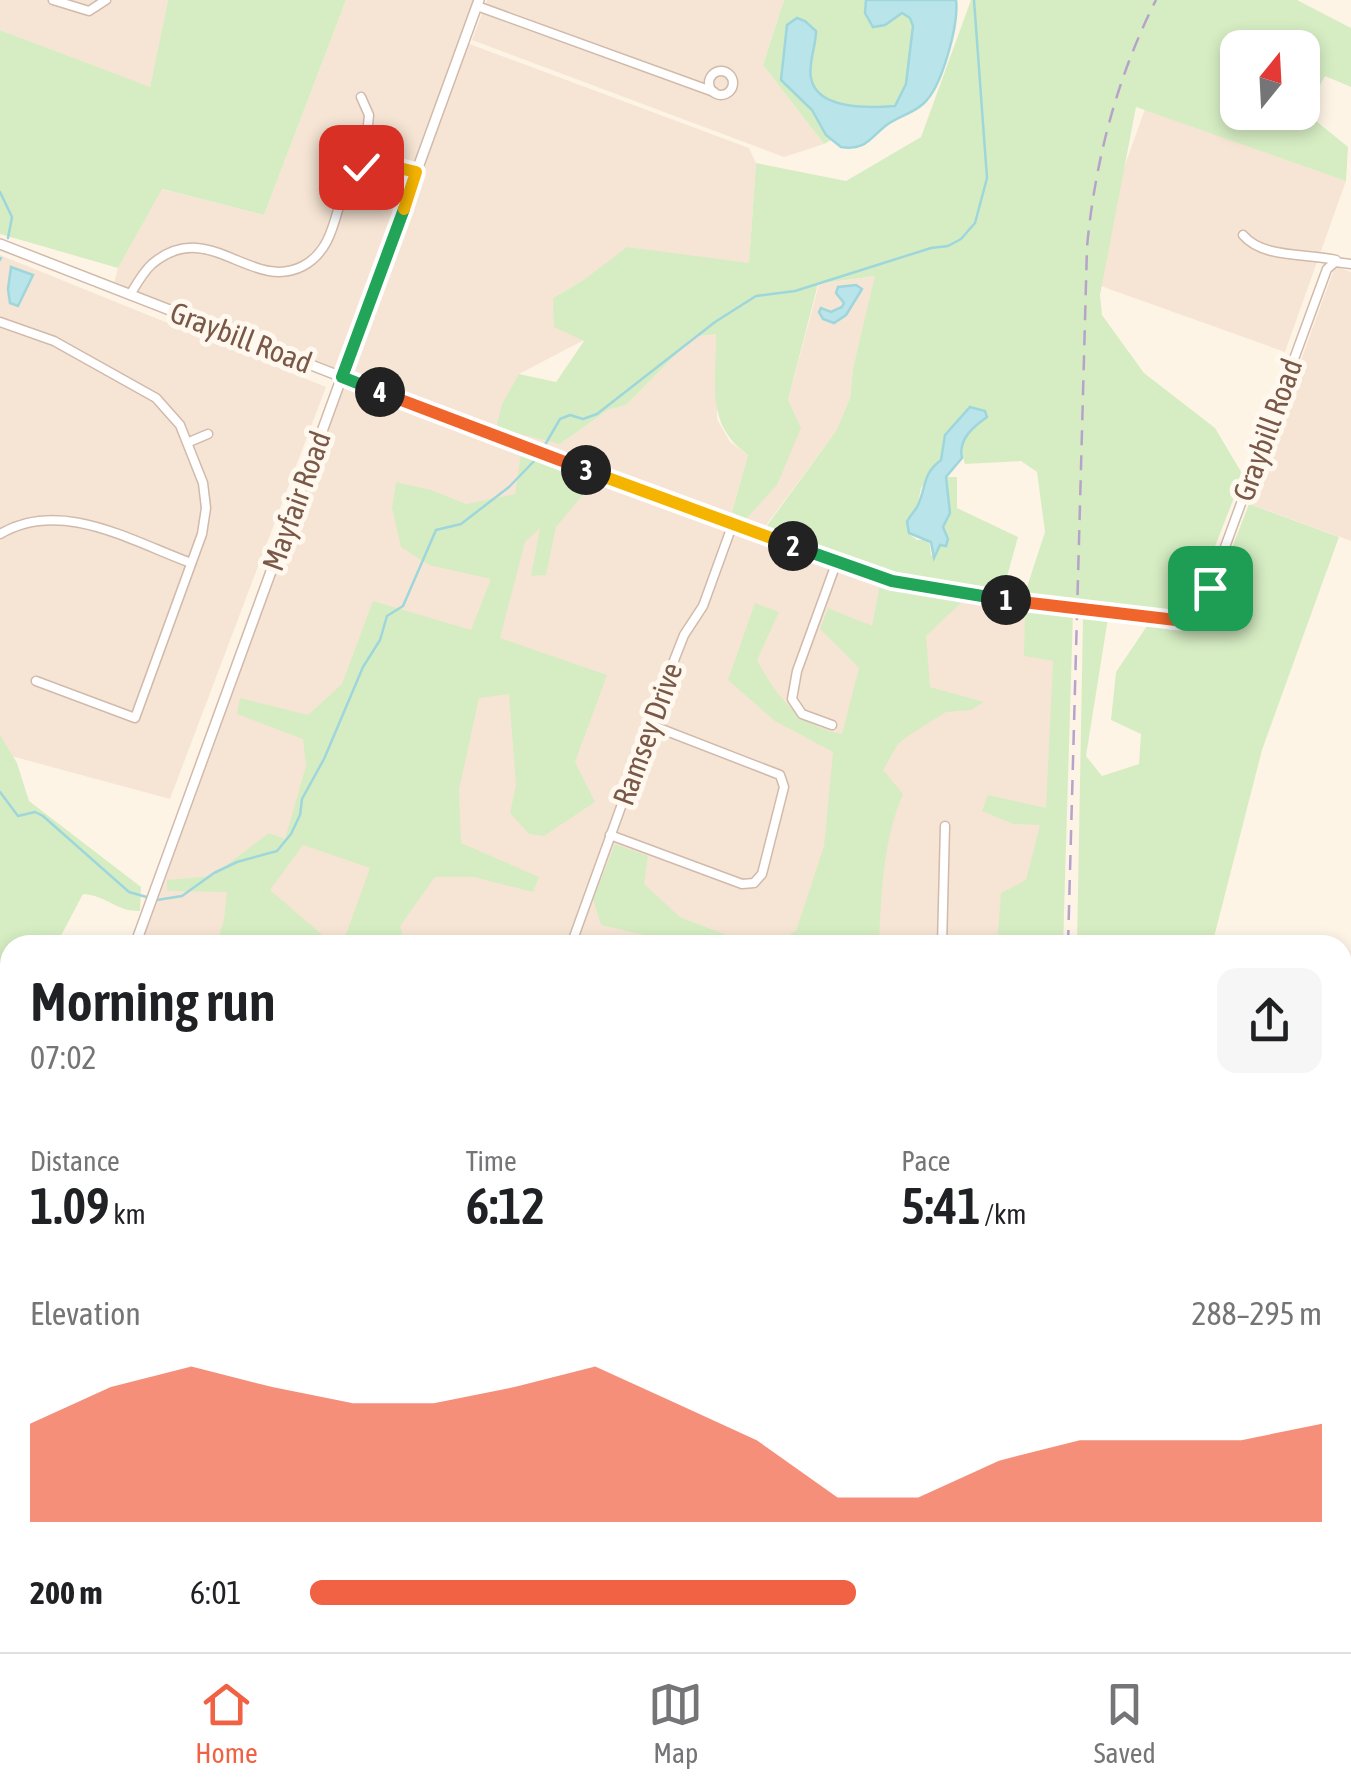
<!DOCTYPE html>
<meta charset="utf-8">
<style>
:root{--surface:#fff;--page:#f6f6f6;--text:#202124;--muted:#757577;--line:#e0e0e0;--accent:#f16143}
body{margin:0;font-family:"Asap Condensed",sans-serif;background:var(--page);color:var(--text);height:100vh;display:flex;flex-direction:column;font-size:38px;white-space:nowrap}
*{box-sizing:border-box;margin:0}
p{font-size:32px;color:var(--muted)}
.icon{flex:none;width:55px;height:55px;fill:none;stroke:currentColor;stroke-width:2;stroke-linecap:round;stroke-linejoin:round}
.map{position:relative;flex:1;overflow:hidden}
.details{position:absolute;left:0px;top:935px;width:1352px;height:718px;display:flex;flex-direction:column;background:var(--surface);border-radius:30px 30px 0 0;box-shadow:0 5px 15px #0003}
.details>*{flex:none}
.needle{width:65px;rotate:18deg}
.fabs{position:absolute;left:1220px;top:30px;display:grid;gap:20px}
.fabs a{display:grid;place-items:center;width:100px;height:100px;border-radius:20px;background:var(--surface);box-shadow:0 5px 15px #0003;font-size:50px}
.pin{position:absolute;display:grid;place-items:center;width:85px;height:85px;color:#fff;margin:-42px;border-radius:20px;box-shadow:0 5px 15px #0006}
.km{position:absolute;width:50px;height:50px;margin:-25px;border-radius:50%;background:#222;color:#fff;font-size:28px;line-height:50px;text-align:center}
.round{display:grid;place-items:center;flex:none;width:105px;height:105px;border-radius:20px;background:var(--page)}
.summary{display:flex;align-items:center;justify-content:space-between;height:170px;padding:0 30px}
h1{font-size:55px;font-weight:600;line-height:75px}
.metrics{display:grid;grid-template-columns:repeat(3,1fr);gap:15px;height:170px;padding:10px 30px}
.metrics div{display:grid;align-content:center}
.metrics b{font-size:50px;font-weight:600}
.metrics small{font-size:28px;font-weight:400}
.metrics p{font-size:28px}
.chart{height:280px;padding:20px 30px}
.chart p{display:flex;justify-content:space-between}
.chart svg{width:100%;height:180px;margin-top:10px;fill:var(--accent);opacity:.7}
ul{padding:0 30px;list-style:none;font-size:32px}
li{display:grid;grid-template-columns:160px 120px 1fr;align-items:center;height:75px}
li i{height:25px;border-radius:12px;background:var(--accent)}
.tabs{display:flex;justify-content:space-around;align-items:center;height:140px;border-top:2px solid var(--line);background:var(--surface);font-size:28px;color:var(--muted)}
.tabs a{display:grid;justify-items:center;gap:5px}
.tabs .current{color:var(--accent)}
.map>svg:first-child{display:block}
.residential{fill:#f6e5d4}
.green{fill:#d6edc3;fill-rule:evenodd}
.water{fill:#b9e5ea;stroke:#9ed6dc;stroke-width:2.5}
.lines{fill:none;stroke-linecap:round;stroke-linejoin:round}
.stream{stroke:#9ed6dc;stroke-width:2.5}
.minor-casing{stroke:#d1baab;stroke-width:11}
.tertiary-casing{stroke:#d1baab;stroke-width:12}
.minor{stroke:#fff;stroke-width:8}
.tertiary{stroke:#fff;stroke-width:9}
.rail{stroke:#b6a3c9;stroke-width:2.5;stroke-dasharray:15 10;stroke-linecap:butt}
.split-1-casing{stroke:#fff;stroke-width:20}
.split-2-casing{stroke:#fff;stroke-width:20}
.split-3-casing{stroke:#fff;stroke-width:20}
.split-4-casing{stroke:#fff;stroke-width:20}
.split-5-casing{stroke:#fff;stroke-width:20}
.split-6-casing{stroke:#fff;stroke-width:20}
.split-1{stroke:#f0652b;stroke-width:12}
.split-2{stroke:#22a559;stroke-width:12}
.split-3{stroke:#f5b400;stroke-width:12}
.split-4{stroke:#f0652b;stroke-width:12}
.split-5{stroke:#22a559;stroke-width:12}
.split-6{stroke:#f5b400;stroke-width:12}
.labels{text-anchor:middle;stroke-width:10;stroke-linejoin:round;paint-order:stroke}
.street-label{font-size:30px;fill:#7a5848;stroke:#fff8ee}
</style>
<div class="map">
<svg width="1351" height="1652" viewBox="0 0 1351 1652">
<rect width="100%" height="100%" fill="#fef4e6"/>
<g class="residential">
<polygon points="0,0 168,0 150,88 0,30"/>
<polygon points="346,0 474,0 338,369 114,283 118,268 161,189 264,215"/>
<polygon points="487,0 784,0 763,65 824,144 784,157 472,40"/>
<polygon points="464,42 749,148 756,163 749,263 585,279 553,298 584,340 519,374 560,444 608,410 626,405 693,337 717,334 717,419 730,442 748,455 732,512 788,400 819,284 876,276 853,368 850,398 836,431 759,535 892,581 1070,607 1063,945 135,945"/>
<polygon points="1145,109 1346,181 1285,352 1084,280"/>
<polygon points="0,255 326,387 170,799 0,753"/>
<polygon points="1335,266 1351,272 1351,541 1249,504"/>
<polygon points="1343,1312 1351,1315 1351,1501 1342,1498"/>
<polygon points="10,1462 10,1642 542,1642 548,1652 0,1652 0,1567"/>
<polygon points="688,1643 762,1643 774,1652 697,1652"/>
</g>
<g class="green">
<polygon points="168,0 346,0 264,215 162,189 118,268 0,234 0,30 150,87"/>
<polygon points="784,0 938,0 922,89 824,144 763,65"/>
<path d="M971 0H1297L1351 28V87L1325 76 1305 112 1348 147 1346 181 1136 107 1100 295 1102 315 1144 373 1215 428 1243 475 1192 605 1175 611 1025 593 1045 532 1037 472 1021 461 965 464C957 439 966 436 983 419L967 412 945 435 941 460 921 488 917 507 907 522 909 534 917 540H929L931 555 936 557 943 527 949 518 946 477H957V508L1018 537 1003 591 910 577 766 527 836 431 850 398 853 368 875 276 818 284 788 400 801 428 777 485 744 521 732 512 748 455C704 424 717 382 716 334L693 337 626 405 608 410 560 444 496 428 502 404 519 374 556 382 584 341 554 327 553 298 585 279 627 247 749 263 756 163 846 181 921 137ZM1238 48H1302V112H1238Z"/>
<polygon points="521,453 595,480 556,527 546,575 531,576 540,528 525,542 500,638 607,675 575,762 595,802 544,836 529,834 510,813 516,785 509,694 479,698 459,790 461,843 539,877 533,892 474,877 435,877 400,926 406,945 342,945 370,868 303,845 270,890 334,945 216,945 224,920 227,892 167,891 167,880 212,876 269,833 285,839 306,766 303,739 237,714 240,698 308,715 342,684 373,601 471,630 491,579 429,565 401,547 392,508 396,482 431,490 466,504 515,494"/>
<polygon points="1249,504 1339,537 1262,750 1212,945 1077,945 1083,618 1108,618 1086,756 1102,776 1139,764 1141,734 1111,720 1116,672 1147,626 1181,631 1208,609"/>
<path d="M880 584 964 600 926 636 930 687 984 702 971 710 946 712 908 736 898 744 883 770 903 794C883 839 881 896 879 945H772L796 931 824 846 833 752 775 721 728 680 755 603 779 612 757 660C777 697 799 726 842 734L859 668 820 629 828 608 872 626Z"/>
<polygon points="1025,609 1073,613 1063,945 997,945 1001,893 1026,880 1040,825 1013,824 982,811 988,795 1046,808 1053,661 1024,656"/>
<path d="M0 735 17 763 29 801 141 887 140 911C117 912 108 896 83 894L56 945H10V1002L0 998Z"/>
<polygon points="615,844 648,856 644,884 680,917 752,945 687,945 601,925 593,899"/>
<polygon points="0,1139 10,1142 10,1393 0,1442"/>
<polygon points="1343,1513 1351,1516 1351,1652 1227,1652 1203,1643 1342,1642"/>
<polygon points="251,1643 251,1642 329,1643 327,1652 252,1652"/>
</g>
<g class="water">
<path d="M866 0H956C959 24 942 88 923 104 913 113 900 116 888 124 870 137 867 151 841 147L826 135 812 110 781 80 787 25 797 18 805 21 816 31C816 47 808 62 811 78 817 110 870 108 895 106L906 84 913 26 910 18 902 13 885 25 873 27 865 13Z"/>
<polygon points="11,267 33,275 18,306 10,303 8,289"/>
<polygon points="856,285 862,289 846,315 834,323 823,319 819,312 821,308 831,312 842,307 844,303 836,293 838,287"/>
<path d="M970 407 985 411 987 417C973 427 958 439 962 458L946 477 950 513 943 527 948 539 946 546 940 545 934 558 931 542 909 533 907 522C909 517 914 512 917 507 927 488 921 475 941 460L945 435Z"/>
<polygon points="595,1643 675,1643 689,1652 598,1652"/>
</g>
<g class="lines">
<g class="stream">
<polyline points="0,192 12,217 8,238"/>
<polyline points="0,260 1,258"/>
<polyline points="542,450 560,419 570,415 583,419 597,414 715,322 756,296 795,291 931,248 948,246 961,239 975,223 987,178 974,0"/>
<polyline points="0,792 18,816 35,812 43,816 129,892 150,898"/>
<polyline points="157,900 182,896 214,873 237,862 277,851 291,834 300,815 302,799 324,759 363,667 380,640 387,616 403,606 436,530 461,524 509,487 538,457"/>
</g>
<defs>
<g id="minor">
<polyline points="53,0 89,11 106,0"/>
<polyline points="477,6 714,92"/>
<circle cx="721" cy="83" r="12"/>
<polyline points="361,97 369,115 364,165"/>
<path d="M1243 235C1263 259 1308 253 1336 260"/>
<path d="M130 295C136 285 143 272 152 264 209 216 251 293 303 266 360 236 315 133 416 172"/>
<polyline points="0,322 54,341 156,398 180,425 203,483 206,508 202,534 135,718 36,681"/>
<polyline points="342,377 678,506 892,581 986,598 1177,620 1198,609 1210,588 1327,269 1335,262 1351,264"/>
<polyline points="189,442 208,434"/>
<path d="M0 534C61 498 131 541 191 563"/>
<polyline points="832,725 802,714 792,699 797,671 837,561"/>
<polyline points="610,835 742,884 754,883 762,874 784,787 780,775 651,725"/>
<polyline points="571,945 673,663 684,635 703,606 732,526"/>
<polyline points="942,945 945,826"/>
<polyline points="0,1001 10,1004"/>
</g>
<g id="tertiary">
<polyline points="0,244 342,377"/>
<polyline points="135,945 479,0"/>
<polyline points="1342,1505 1351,1508"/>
<polyline points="9,1652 1,1549 10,1436"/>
</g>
</defs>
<use href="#minor" class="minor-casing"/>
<use href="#tertiary" class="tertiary-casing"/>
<use href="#minor" class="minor"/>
<use href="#tertiary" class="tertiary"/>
<g class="rail">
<path d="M1068 945 1087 247C1095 161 1117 77 1156 0"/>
<polyline points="1049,1652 1049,1642"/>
</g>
</g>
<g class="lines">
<defs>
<polyline id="split-1" points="1006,600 1176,620 1198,609 1210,588"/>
<polyline id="split-2" points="793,546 892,581 1006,600"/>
<polyline id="split-3" points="586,470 793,546"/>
<polyline id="split-4" points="380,392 586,470"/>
<polyline id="split-5" points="380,392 342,377 404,209"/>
<polyline id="split-6" points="361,167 374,162 416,172 404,209"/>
</defs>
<use href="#split-1" class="split-1-casing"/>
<use href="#split-2" class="split-2-casing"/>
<use href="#split-3" class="split-3-casing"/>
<use href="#split-4" class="split-4-casing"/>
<use href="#split-5" class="split-5-casing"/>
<use href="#split-6" class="split-6-casing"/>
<use href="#split-1" class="split-1"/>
<use href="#split-2" class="split-2"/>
<use href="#split-3" class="split-3"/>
<use href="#split-4" class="split-4"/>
<use href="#split-5" class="split-5"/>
<use href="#split-6" class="split-6"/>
</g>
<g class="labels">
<g class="street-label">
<text transform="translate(241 338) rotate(21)" y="10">Graybill Road</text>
<text transform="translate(1268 430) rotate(-70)" y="10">Graybill Road</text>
<text transform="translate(297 501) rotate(-70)" y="10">Mayfair Road</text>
<text transform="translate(648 734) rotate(-70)" y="10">Ramsey Drive</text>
</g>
</g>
</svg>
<div class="fabs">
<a><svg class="needle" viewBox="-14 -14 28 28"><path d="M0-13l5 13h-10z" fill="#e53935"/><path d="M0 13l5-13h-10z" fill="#757577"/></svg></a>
</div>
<div class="pin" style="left:1210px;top:588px;background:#1e9e55"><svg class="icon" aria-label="arrive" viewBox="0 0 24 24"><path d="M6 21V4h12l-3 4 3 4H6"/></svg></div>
<div class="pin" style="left:361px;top:167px;background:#d93025"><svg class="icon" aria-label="check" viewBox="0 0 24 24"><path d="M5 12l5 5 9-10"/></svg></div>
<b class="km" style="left:1006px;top:600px">1</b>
<b class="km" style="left:793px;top:546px">2</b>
<b class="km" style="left:586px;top:470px">3</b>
<b class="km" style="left:380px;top:392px">4</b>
<section class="details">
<div class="summary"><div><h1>Morning run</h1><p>07:02</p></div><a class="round"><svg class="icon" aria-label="share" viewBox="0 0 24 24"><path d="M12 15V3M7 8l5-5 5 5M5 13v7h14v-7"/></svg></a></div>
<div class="metrics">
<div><p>Distance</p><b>1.09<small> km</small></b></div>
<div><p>Time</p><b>6:12</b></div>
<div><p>Pace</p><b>5:41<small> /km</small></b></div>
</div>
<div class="chart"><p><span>Elevation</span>288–295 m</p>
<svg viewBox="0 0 160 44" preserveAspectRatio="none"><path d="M0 44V20L10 11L20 6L30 11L40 15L50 15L60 11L70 6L80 15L90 24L100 38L110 38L120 29L130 24L140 24L150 24L160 20V44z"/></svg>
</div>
<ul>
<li><b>200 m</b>6:01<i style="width:54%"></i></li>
</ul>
</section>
</div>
<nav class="tabs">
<a class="current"><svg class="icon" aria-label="home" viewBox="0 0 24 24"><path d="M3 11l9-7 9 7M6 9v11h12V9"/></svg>Home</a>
<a><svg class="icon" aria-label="map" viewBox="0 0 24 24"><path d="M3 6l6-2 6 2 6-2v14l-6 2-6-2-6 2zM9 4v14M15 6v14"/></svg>Map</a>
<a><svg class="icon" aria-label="saved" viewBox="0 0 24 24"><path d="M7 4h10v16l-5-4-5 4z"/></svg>Saved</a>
</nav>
